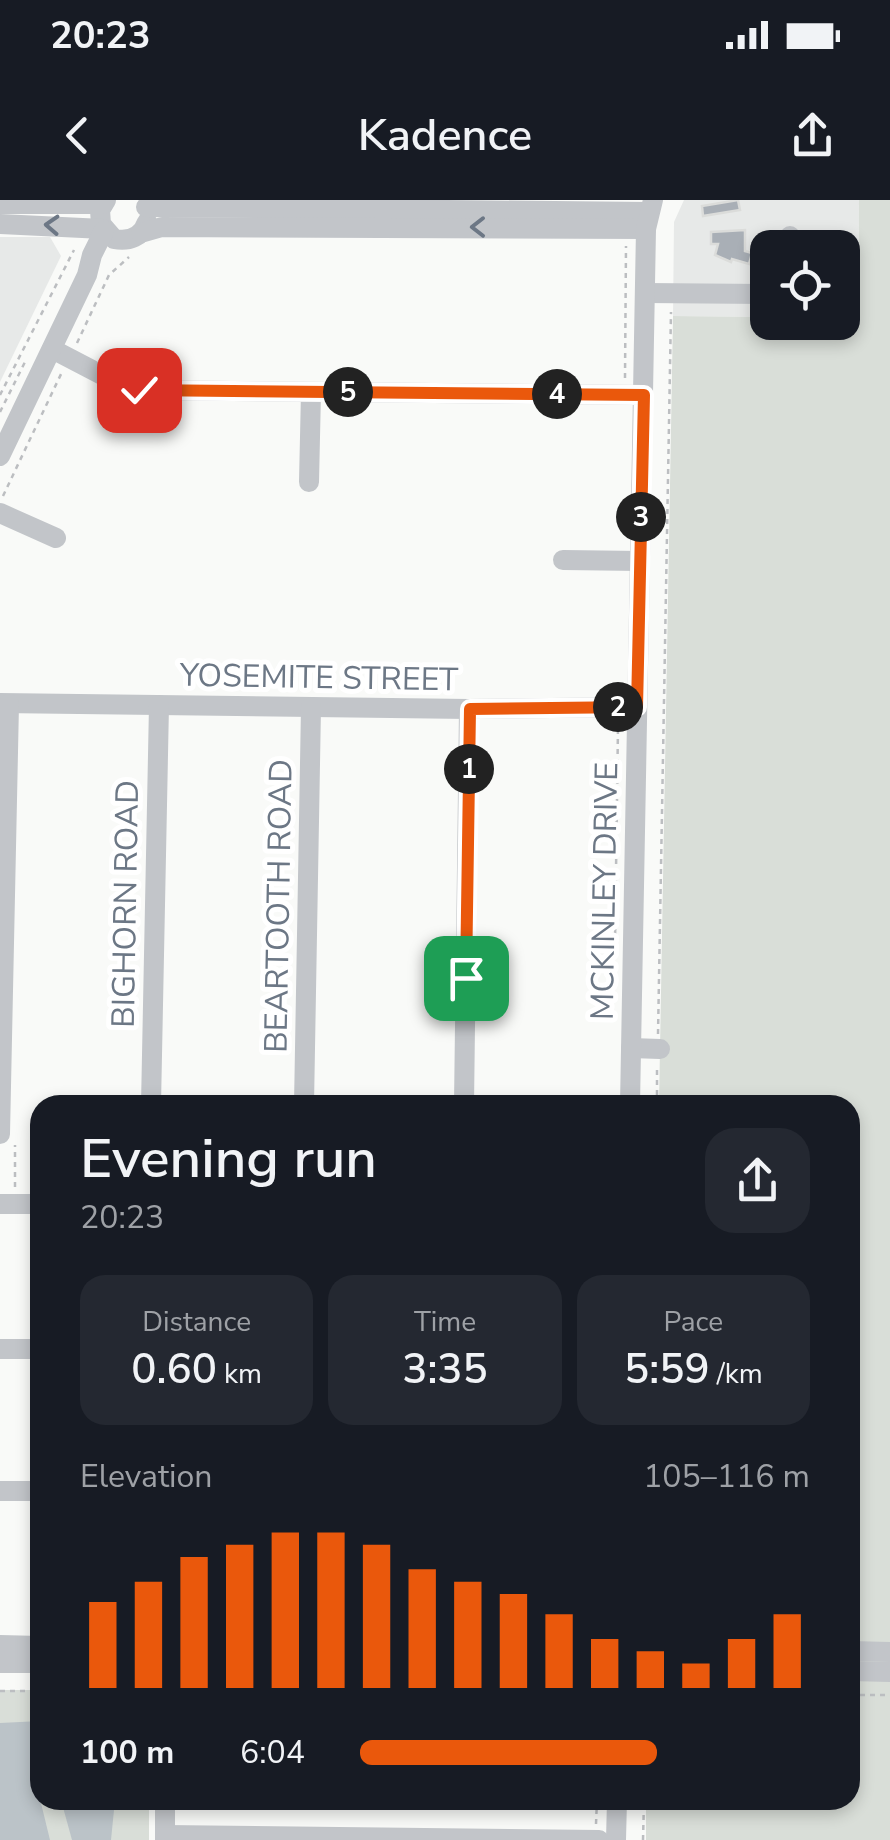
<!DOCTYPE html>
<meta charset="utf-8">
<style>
:root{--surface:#171b24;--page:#242831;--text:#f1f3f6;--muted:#9ea1a6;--accent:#ea580c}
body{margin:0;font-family:"Nunito Sans",sans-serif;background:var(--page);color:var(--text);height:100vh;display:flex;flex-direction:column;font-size:38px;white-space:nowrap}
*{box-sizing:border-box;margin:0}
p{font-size:32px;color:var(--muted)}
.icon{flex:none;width:55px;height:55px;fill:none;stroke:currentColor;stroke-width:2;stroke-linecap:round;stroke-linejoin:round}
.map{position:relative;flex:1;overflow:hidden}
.sheet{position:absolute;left:30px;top:895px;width:830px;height:715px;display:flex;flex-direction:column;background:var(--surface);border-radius:30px;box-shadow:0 5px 15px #0003}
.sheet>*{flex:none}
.controls{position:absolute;left:750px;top:30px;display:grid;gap:20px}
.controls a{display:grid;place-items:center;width:110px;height:110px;border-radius:20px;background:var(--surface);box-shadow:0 5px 15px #0003;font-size:50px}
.pin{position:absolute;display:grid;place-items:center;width:85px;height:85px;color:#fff;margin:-42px;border-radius:20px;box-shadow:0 5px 15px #0006}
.km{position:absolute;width:50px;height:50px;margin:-25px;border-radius:50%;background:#222;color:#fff;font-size:28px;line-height:50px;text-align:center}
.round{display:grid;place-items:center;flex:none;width:105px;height:105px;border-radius:30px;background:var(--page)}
.summary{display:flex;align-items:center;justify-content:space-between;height:170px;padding:0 50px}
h1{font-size:55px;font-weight:600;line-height:75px}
.figures{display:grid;grid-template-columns:repeat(3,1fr);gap:15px;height:170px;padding:10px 50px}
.figures div{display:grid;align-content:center;border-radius:25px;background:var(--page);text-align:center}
.figures b{font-size:42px;font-weight:600}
.figures small{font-size:28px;font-weight:400}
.figures p{font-size:28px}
.chart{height:280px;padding:20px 50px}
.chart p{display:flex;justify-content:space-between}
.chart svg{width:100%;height:180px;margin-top:10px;stroke:var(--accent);stroke-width:6}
ul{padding:0 50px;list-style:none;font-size:32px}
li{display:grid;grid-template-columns:160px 120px 1fr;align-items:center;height:75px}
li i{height:25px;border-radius:12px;background:var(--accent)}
.status{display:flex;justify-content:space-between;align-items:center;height:70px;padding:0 50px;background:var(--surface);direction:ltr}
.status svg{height:28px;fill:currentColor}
header{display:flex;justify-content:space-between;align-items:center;height:130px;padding:0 50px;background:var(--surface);font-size:45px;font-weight:600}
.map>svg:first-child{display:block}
.built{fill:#e7e9e8}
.green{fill:#d9ded8}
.water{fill:#bbc3c8}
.building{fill:#a9afb6;stroke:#dbdcda;stroke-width:2.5}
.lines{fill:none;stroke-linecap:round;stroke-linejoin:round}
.path{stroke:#bcbec1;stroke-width:2.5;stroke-dasharray:5 5;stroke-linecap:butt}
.minor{stroke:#c2c5c9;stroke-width:20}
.oneway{stroke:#6c7785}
.route-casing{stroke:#fff;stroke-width:20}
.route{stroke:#ea580c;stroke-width:12}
.labels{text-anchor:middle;stroke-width:10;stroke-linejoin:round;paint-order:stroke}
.street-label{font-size:32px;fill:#6c7785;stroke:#fff}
</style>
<div class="status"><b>20:23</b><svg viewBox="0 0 49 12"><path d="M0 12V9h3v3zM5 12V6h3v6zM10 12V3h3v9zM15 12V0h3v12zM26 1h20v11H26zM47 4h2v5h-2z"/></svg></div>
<header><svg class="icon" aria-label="back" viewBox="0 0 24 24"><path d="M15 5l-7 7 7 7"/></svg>Kadence<svg class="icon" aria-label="share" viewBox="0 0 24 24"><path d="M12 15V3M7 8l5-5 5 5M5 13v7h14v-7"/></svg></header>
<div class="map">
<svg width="890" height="1640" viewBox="0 0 890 1640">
<rect width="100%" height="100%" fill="#f9faf8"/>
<g class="built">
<polygon points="684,0 859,0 858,118 843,118 842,48 768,48 767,117 673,116 674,22"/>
<polygon points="0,37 50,37 61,56 0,182"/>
</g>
<g class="green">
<polygon points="859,0 890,0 890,1640 646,1640 646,1600 850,1600 850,905 659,905 673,116 767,117 768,122 842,122 843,118 858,118"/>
<polygon points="0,1490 40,1490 40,1600 149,1600 149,1640 0,1640"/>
</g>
<g class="water">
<polygon points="40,1521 39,1595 50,1640 0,1640 0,1523"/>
<polygon points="61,1600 115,1600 111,1640 72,1640"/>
</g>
<g class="building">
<polygon points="738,0 740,10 703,16 702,6"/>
<polygon points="745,30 745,51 752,53 749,64 732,59 731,62 715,55 718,44 711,44 711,32"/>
</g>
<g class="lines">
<g class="path">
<polyline points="77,143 109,75 129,57"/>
<polyline points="625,178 626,46"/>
<polyline points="0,195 74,50"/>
<polyline points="0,212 26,160"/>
<polyline points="3,296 62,172"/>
<polyline points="615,744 618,527"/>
<polyline points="658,834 671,112"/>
<polyline points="657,905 657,867"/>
<polyline points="15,987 15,945"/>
<polyline points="0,1491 40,1491"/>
<polyline points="850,1495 890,1495"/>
<polyline points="596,1624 597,1600"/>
<polyline points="643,1640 644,1600"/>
</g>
<g class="minor">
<path d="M106 0 100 10 101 24 114 39C129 42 142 37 147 22"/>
<polyline points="0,4 103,4"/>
<polyline points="146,7 648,12"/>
<polyline points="0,24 103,29"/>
<polyline points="141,33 162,27 646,29"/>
<polyline points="790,48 790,36"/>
<polyline points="645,93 768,94"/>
<polyline points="842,95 848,95"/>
<polyline points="52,149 123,186 139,190 643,195"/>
<polyline points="0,256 87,75 92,55 104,31"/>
<polyline points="309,282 311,192"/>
<polyline points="0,313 56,338"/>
<polyline points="563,360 640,361"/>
<polyline points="0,503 469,509 637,507"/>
<polyline points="631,848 660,849"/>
<polyline points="151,905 159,505"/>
<polyline points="304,905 311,507"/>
<polyline points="464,905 469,509"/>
<polyline points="630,905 646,29 653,0"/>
<polyline points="0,934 9,504"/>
<polyline points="0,1004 40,1004"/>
<polyline points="0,1149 40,1149"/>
<polyline points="0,1291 40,1291"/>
<polyline points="0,1445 40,1446"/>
<polyline points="850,1451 890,1452"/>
<polyline points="0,1463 40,1463"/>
<polyline points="850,1471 890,1472"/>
<polyline points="165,1635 599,1640"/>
<polyline points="165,1640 165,1600"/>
<polyline points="616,1640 617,1600"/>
</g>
</g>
<defs><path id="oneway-chevron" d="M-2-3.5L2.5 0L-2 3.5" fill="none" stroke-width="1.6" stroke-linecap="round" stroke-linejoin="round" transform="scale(2.5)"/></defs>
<g class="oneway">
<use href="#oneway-chevron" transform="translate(52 25) rotate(-177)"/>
<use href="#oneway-chevron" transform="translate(478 27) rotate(180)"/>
</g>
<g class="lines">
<defs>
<polyline id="route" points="139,190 644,195 637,507 470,509 466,778"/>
</defs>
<use href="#route" class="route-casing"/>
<use href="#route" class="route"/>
</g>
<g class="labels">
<g class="street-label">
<text transform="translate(319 477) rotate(1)" y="11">YOSEMITE STREET</text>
<text transform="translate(604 691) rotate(-89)" y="11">MCKINLEY DRIVE</text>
<text transform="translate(125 704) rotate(-89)" y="11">BIGHORN ROAD</text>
<text transform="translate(278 706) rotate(-89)" y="11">BEARTOOTH ROAD</text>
</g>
</g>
</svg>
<div class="controls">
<a><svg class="icon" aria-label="locate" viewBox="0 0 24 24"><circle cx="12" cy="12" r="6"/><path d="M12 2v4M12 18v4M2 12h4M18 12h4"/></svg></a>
</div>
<div class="pin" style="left:466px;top:778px;background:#1e9e55"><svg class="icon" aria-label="arrive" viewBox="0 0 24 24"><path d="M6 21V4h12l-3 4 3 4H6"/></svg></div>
<div class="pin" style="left:139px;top:190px;background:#d93025"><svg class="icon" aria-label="check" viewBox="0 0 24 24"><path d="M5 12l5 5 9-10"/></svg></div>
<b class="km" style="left:469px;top:569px">1</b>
<b class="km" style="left:618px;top:507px">2</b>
<b class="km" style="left:641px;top:317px">3</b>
<b class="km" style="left:557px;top:194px">4</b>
<b class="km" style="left:348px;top:192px">5</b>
<section class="sheet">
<div class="summary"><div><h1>Evening run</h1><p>20:23</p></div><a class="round"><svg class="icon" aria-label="share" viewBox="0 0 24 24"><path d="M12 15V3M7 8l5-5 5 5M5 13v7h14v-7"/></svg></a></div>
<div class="figures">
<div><p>Distance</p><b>0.60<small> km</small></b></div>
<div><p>Time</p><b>3:35</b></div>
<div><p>Pace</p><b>5:59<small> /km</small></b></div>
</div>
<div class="chart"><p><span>Elevation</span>105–116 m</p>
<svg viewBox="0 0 160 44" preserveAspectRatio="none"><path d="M5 44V23M15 44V18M25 44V12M35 44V9M45 44V6M55 44V6M65 44V9M75 44V15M85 44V18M95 44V21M105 44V26M115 44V32M125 44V35M135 44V38M145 44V32M155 44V26"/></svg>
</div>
<ul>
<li><b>100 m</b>6:04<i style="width:66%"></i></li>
</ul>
</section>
</div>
